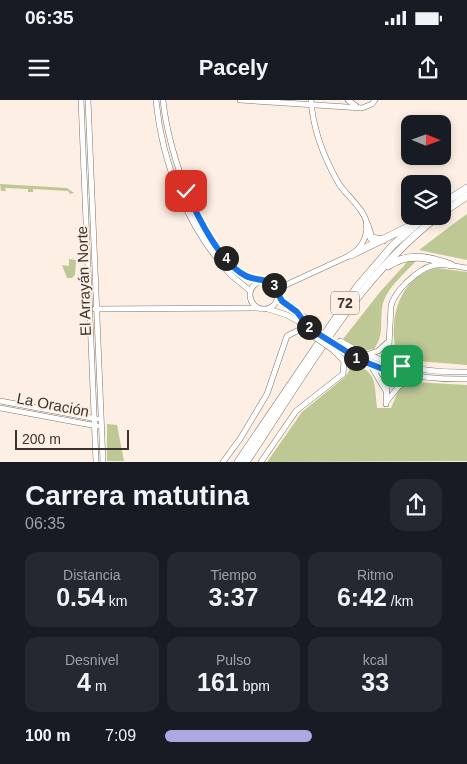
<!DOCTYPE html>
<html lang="es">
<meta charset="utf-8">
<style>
:root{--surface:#171b24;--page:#242831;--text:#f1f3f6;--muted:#9ea1a6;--accent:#aca9e0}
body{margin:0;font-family:Helvetica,sans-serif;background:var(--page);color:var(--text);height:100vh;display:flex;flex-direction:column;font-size:19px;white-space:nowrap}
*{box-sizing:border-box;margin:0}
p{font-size:16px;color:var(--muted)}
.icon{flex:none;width:28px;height:28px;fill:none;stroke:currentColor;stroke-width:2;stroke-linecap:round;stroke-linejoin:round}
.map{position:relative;height:362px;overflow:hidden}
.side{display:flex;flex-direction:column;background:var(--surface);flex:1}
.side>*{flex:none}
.needle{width:32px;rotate:91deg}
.fabs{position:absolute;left:401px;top:15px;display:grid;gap:10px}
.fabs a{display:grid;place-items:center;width:50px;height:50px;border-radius:10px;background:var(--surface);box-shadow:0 2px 8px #0003;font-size:25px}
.scale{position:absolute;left:15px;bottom:12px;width:114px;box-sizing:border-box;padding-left:5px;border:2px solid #39342f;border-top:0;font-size:14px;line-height:18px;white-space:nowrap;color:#39342f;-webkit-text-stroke:4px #fdefe3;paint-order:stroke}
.pin{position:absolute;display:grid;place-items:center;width:42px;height:42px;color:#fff;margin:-21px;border-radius:10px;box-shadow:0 2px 8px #0006}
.km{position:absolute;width:25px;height:25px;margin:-12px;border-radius:50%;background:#222;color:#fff;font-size:14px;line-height:25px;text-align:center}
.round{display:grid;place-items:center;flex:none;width:52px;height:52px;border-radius:15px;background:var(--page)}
.head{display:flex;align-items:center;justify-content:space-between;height:85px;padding:0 25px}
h1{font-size:28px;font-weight:600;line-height:38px}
.figures{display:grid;grid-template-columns:repeat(3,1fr);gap:8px;height:85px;padding:5px 25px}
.figures div{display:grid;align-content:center;border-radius:12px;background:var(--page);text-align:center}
.figures b{font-size:25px;font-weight:600}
.figures small{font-size:14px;font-weight:400}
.figures p{font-size:14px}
ul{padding:0 25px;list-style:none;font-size:16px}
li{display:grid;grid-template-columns:80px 60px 1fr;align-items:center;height:38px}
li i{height:12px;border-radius:6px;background:var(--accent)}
.status{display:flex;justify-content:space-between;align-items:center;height:35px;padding:0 25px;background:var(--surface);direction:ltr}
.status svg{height:14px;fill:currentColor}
header{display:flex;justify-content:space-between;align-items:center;height:65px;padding:0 25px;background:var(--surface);font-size:22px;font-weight:600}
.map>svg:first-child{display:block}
.green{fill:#bec895}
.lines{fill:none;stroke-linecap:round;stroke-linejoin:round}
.minor-casing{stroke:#7f7369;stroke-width:6}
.highway-casing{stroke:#7f7369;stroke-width:8}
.minor{stroke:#fff;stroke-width:5}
.highway{stroke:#fff;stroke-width:7}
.minor-bridge-casing{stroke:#7f7369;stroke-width:6;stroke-linecap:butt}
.minor-bridge{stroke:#fff;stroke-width:5}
.route-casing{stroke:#fff;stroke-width:10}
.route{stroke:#1a73e8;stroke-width:6}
.labels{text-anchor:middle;stroke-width:4;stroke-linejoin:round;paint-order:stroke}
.shield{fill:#fdefe3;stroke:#746c65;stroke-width:1}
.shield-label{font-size:14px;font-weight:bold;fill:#39342f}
.street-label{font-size:15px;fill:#39342f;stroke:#fdefe3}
</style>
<div class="status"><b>06:35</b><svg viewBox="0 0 49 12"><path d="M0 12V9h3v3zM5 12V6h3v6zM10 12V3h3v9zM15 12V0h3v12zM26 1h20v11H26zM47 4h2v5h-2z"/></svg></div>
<header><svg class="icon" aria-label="menu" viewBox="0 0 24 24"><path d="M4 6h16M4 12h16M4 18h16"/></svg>Pacely<svg class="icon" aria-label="share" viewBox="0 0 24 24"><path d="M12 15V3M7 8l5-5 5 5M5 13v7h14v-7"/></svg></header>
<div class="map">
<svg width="467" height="362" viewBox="0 0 467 362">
<rect width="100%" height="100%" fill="#fdefe3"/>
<g class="green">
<polygon points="0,84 67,88 74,93 70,94 68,91 33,89 33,92 28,92 28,89 5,88 6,91 1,91"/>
<polygon points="467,114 467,160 419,150 460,119"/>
<polygon points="69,159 76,160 75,175 72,178 67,178 62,165 69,166"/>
<path d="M409 160 416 161C405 173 390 185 384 200 378 218 386 233 374 249L363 251 343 239 380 192Z"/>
<path d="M437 168 467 172V265L405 260 397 255C387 220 399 177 437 168Z"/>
<path d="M348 259C377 274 374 277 377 308H391L399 289 414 282 467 285V361L267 362 302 312 345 277 349 271Z"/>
<polygon points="107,324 117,325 124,361 107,361"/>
</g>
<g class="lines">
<defs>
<g id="minor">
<polyline points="81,0 96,362"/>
<polyline points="88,0 103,362"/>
<path d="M156 0C162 63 187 127 230 174 236 180 244 185 250 191"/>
<path d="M163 0C168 53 204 165 261 181"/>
<polyline points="240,0 362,8 372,4 375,0"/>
<polyline points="348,0 356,6"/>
<circle cx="264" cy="195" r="14"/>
<path d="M277 189 351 155C361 148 367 137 367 125 366 111 347 96 339 84 324 58 313 30 311 0"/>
<polyline points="278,195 284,203 297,212 305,224"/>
<polyline points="95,209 258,208"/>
<polyline points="268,209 287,215 315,231"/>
<polyline points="300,214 312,222"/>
<path d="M340 241C379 264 423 273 467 272"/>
<path d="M337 246C379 272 418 280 467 279"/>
<polyline points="390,251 401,266"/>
<polyline points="366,255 378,251 388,242"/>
<polyline points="371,266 386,291"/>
<polyline points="0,301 97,319"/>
<polyline points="387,301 399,286 416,277"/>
<path d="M386 304 391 206C393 197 399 190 406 183 429 161 437 163 467 168"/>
<polyline points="0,308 97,326"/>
<polyline points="223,362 240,339 267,294 287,236 299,230 313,236"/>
<polyline points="261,362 296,311 343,274 344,261 333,250"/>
</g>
<g id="highway">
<polyline points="442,104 467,88"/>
<polyline points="442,113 467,96"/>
<polyline points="367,125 371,138 383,140"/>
<polyline points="351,155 410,126"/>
<path d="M388 166C408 152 429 157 451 165"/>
<polyline points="238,362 357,187 393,145 426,116"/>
<path d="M246 362C304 276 355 180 438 116"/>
</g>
</defs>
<use href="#minor" class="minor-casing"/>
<use href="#highway" class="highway-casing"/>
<use href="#minor" class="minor"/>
<use href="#highway" class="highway"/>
<defs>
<g id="minor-bridge">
<polyline points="315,231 337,246"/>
<polyline points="313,236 333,250"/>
</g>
</defs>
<use href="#minor-bridge" class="minor-bridge-casing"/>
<use href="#minor-bridge" class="minor-bridge"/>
</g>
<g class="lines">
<defs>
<path id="route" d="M186 91C198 117 220 163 246 176 254 180 264 179 272 183L282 201 297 212 309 228 360 260 388 271V262L402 266"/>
</defs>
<use href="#route" class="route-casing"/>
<use href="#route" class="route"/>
</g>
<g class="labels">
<rect class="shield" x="331" y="191.5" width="28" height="23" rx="4"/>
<g class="shield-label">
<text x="345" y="208">72</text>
</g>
<g class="street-label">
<text transform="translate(84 181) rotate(-92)" y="5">El Arrayán Norte</text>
<text transform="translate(53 305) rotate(11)" y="5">La Oración</text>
</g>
</g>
</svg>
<div class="fabs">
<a><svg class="needle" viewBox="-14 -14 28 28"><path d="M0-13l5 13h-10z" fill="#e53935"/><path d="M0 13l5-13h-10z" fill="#9ea1a6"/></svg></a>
<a><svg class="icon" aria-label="layers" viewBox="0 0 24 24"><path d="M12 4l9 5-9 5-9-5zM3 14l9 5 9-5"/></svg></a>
</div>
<div class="scale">200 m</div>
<div class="pin" style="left:402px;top:266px;background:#1e9e55"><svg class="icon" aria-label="arrive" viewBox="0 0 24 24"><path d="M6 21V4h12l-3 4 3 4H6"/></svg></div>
<div class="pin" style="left:186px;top:91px;background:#d93025"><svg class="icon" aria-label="check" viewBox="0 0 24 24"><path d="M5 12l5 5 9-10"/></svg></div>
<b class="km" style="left:356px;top:258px">1</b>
<b class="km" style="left:309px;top:227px">2</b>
<b class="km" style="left:274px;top:185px">3</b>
<b class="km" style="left:226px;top:158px">4</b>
</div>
<section class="side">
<div class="head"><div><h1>Carrera matutina</h1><p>06:35</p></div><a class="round"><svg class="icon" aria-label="share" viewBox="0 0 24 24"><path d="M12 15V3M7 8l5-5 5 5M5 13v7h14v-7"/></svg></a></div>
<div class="figures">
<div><p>Distancia</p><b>0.54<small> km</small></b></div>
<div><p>Tiempo</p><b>3:37</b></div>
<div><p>Ritmo</p><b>6:42<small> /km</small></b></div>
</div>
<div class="figures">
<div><p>Desnivel</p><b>4<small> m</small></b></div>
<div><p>Pulso</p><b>161<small> bpm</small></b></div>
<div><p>kcal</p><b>33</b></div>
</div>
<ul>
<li><b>100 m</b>7:09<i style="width:53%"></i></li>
</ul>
</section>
